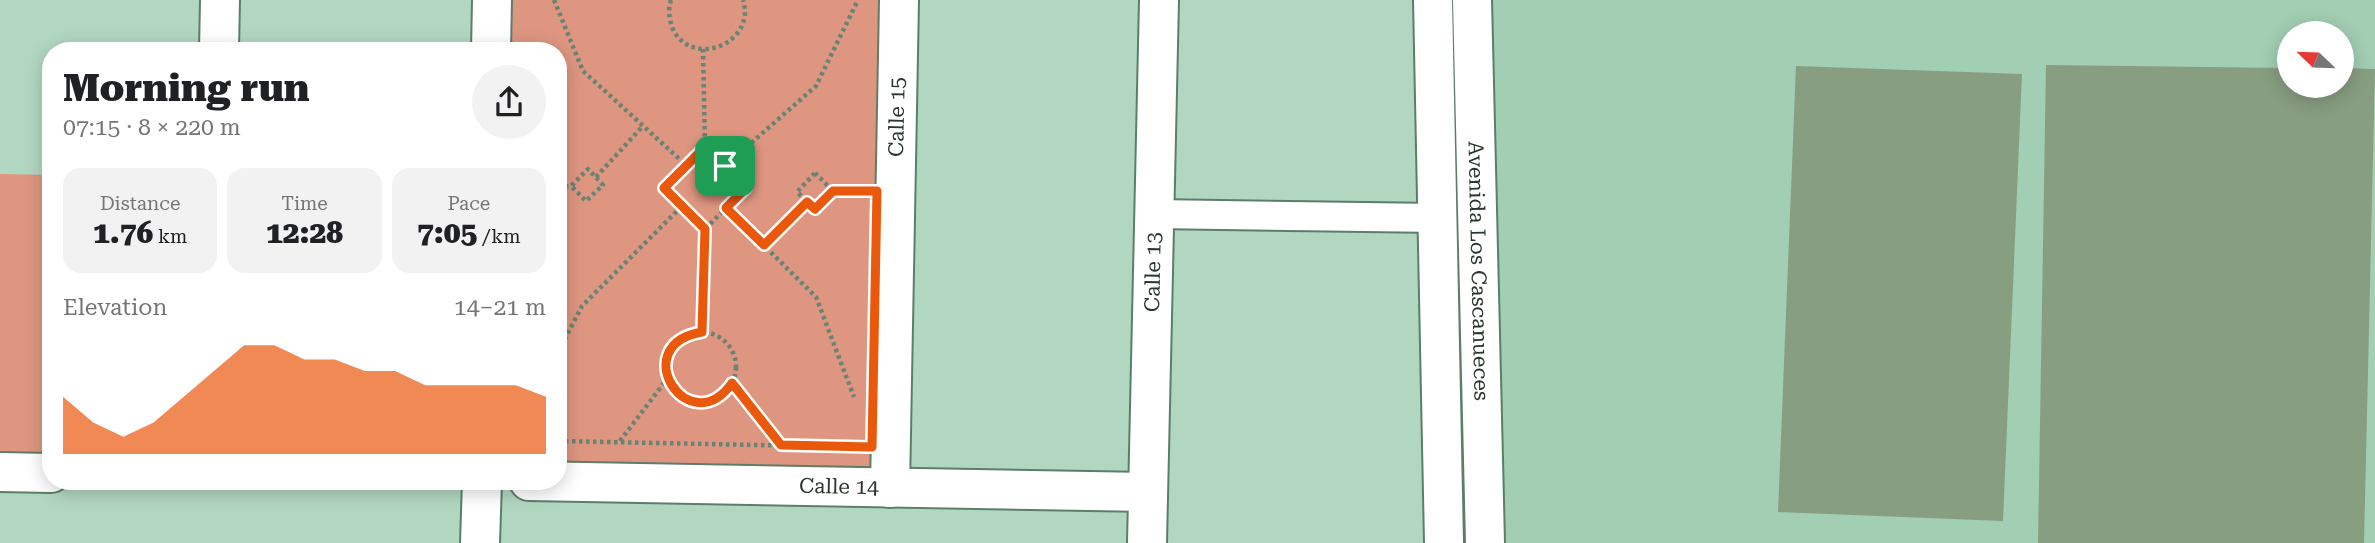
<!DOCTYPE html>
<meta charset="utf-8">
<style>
:root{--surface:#fff;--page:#f2f2f2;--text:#202124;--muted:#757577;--accent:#ea580c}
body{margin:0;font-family:"Roboto Serif",serif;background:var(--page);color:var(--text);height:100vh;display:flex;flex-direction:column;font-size:26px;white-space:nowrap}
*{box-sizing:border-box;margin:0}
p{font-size:23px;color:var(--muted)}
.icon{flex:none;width:38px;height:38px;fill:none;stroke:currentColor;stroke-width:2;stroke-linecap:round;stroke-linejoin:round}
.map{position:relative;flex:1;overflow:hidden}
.side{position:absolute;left:42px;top:42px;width:525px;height:448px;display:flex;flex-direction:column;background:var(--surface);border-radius:28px;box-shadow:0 4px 18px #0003}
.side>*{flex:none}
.needle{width:46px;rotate:293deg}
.fabs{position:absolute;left:2277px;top:21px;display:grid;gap:14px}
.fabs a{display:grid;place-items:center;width:77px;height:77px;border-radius:50%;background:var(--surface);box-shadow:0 4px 18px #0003;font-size:35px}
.pin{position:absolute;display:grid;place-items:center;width:60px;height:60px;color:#fff;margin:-30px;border-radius:14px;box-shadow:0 4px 10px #0006}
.round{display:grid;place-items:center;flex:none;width:74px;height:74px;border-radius:37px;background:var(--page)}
.headline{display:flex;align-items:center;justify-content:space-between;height:119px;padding:0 21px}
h1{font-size:38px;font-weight:800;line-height:52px}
.stats{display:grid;grid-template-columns:repeat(3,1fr);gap:10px;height:119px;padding:7px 21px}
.stats div{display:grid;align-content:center;border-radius:18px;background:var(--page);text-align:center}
.stats b{font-size:30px;font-weight:800}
.stats small{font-size:19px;font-weight:400}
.stats p{font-size:19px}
.chart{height:196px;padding:14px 21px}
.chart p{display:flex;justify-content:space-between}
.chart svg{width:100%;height:126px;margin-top:7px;fill:var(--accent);opacity:.7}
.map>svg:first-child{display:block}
.built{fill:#a2ceb3;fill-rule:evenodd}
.green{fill:#de9680}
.building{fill:#889e80}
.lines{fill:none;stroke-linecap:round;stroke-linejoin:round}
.pedestrian-casing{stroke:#5c7e69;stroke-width:32}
.minor-casing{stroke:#5c7e69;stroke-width:42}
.path{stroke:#6a8374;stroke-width:4.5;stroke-dasharray:3.5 3.5;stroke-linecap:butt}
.pedestrian{stroke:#fff;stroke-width:28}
.minor{stroke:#fff;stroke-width:38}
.route-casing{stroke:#fff;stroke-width:14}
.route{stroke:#ea580c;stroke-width:9}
.labels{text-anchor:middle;stroke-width:5;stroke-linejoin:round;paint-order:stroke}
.street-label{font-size:21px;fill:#29372e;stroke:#e0f3e7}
</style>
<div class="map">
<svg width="2375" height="543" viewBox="0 0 2375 543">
<rect width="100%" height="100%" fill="#b2d7c0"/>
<path class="built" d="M1490 0H2375V543H1499ZM2289 33H2342V86H2289Z"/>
<g class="green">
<polygon points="505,0 884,0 872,473 558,466 558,51 503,51"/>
<polygon points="0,174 51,175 51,461 0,465"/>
</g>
<g class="building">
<polygon points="2046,65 2289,68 2289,86 2342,86 2342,68 2375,69 2364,543 2038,543"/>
<polygon points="1796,66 2022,74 2003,521 1778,512"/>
</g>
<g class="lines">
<defs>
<polyline id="pedestrian" points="1154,214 1439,218"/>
<g id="minor">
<polyline points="1433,0 1444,543"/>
<path id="s1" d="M1472 0 1485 543"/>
<polyline points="219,51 220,0"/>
<polyline points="491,51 492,0"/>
<polyline points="0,472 51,473"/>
<path id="s2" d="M529 481 1148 492"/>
<path id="s3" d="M890 488 899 0"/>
<polyline points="480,543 482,481"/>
<path id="s4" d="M1147 543 1159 0"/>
</g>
</defs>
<use href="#pedestrian" class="pedestrian-casing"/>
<use href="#minor" class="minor-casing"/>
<g class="path">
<polyline points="554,0 583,71 686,165"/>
<path d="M671 0C668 9 669 18 672 27 690 70 757 44 743 0"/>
<polyline points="703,49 705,147"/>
<polygon points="705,147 746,188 705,229 664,188"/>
<polyline points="725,166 816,86 858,0"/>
<polygon points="815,173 833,191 815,209 797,192"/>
<polyline points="596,177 643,126"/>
<polyline points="558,187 571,186 588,169 603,185 586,201 571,186"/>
<polyline points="833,191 860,191"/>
<polyline points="726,208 816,297 854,397"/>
<polyline points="764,245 807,202"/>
<circle cx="701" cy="367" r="35"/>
<polyline points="702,332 705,229"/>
<polyline points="558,352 582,306 682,206"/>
<polyline points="732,383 781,445"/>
<polyline points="558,441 855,447"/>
<polyline points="620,441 667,379"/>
</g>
<use href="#pedestrian" class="pedestrian"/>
<use href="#minor" class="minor"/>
</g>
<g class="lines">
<defs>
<path id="route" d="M705 147 746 188 726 208 764 245 807 202 815 209 833 191H877L872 447 781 445 732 383C689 444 625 345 702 332L705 229 664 188Z"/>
</defs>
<use href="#route" class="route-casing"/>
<use href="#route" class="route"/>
</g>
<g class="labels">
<g class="street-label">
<text dy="7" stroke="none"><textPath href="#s3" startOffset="371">Calle 15</textPath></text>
<text dy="7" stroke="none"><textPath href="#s4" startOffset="271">Calle 13</textPath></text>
<text dy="7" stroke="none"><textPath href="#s1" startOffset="271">Avenida Los Cascanueces</textPath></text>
<text dy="7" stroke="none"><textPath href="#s2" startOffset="310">Calle 14</textPath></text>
</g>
</g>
</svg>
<div class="fabs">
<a><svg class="needle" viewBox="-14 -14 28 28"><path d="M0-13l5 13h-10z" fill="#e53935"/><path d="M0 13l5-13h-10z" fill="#757577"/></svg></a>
</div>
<div class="pin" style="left:725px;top:166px;background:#1e9e55"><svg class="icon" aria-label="arrive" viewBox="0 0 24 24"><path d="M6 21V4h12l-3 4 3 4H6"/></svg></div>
<section class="side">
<div class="headline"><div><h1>Morning run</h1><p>07:15 · 8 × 220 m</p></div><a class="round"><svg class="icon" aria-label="share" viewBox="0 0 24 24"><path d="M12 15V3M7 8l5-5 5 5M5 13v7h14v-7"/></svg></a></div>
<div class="stats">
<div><p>Distance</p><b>1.76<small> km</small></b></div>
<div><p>Time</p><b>12:28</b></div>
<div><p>Pace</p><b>7:05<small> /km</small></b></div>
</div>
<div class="chart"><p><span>Elevation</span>14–21 m</p>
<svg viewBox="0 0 160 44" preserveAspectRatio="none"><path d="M0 44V24L10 33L20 38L30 33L40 24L50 15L60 6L70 6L80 11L90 11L100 15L110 15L120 20L130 20L140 20L150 20L160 24V44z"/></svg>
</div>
</section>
</div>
